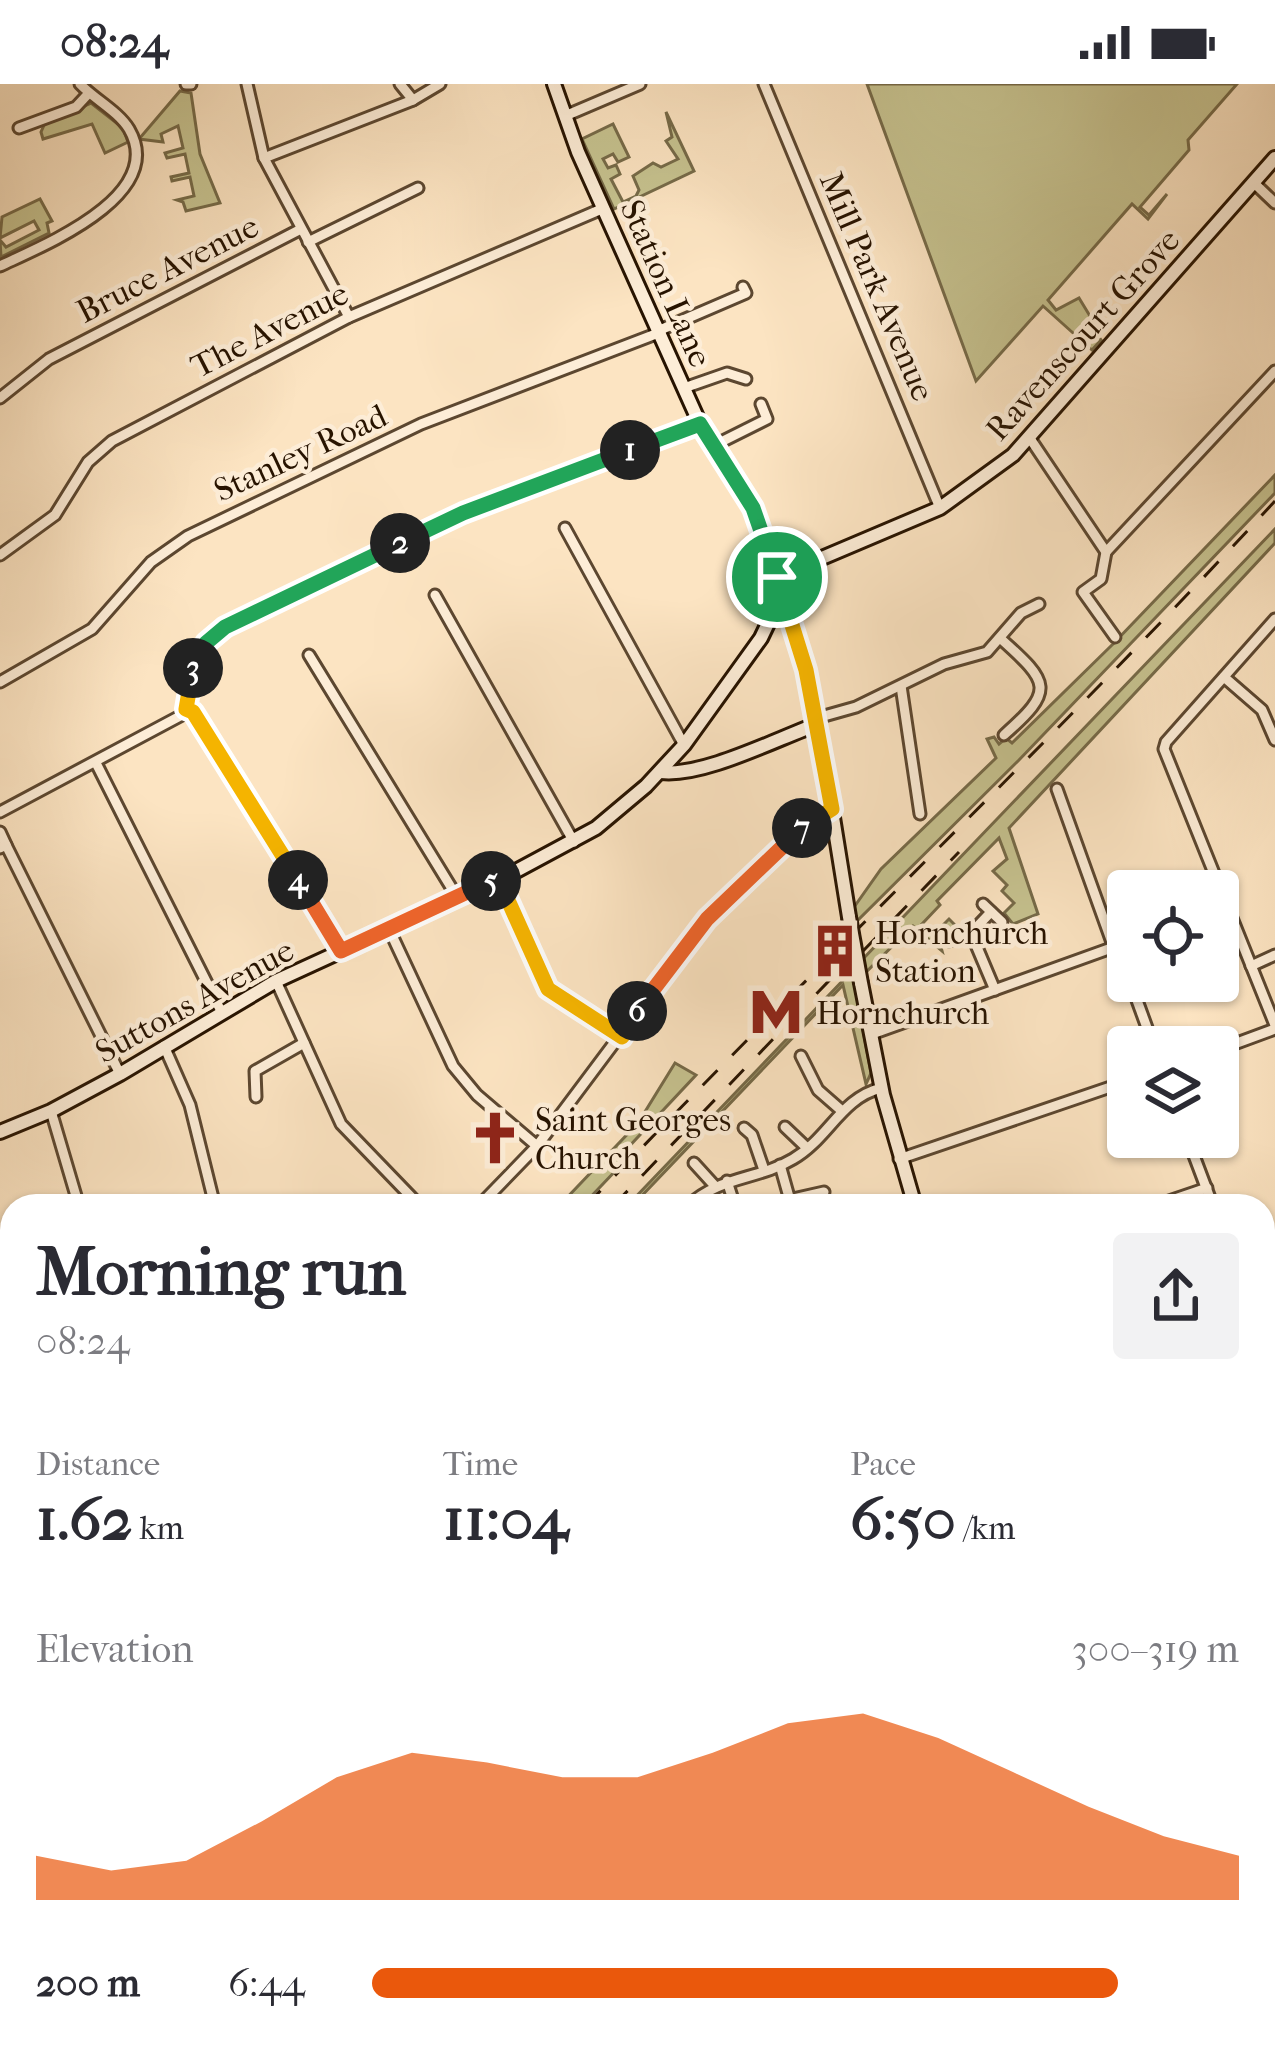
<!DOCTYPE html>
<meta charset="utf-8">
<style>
:root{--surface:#fff;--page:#f2f2f3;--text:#2b2b33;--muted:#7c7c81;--accent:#ea580c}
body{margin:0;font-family:"IM FELL French Canon",serif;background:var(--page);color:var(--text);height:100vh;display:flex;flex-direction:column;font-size:45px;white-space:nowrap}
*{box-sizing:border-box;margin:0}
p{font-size:39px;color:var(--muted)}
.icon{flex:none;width:66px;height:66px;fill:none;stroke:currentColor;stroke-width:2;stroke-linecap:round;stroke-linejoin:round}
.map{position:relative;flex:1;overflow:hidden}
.sheet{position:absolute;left:0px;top:1110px;width:1275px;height:861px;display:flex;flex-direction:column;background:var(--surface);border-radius:36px 36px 0 0;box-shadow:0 3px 9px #0004}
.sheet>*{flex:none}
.controls{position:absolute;left:1107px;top:786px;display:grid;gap:24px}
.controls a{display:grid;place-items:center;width:132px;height:132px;border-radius:12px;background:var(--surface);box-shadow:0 3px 9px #0004;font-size:60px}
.pin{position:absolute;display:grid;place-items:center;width:102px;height:102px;color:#fff;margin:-51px;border:6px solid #fff;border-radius:50%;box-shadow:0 3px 12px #0007}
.km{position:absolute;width:60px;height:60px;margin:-30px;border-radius:50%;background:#222;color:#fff;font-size:33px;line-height:60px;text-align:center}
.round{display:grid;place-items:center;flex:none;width:126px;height:126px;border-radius:12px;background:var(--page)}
.headline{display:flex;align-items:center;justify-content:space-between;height:204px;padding:0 36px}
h1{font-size:66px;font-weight:700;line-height:90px}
.metrics{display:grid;grid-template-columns:repeat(3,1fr);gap:18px;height:204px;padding:12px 36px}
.metrics div{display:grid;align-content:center}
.metrics b{font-size:60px;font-weight:700}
.metrics small{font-size:33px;font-weight:400}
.metrics p{font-size:33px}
.chart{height:336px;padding:24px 36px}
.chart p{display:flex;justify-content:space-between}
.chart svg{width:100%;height:216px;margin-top:12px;fill:var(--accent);opacity:.7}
ul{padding:0 36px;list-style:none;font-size:39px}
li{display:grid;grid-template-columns:192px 144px 1fr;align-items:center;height:90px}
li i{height:30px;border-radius:15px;background:var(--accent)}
.status{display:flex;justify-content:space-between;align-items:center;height:84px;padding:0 60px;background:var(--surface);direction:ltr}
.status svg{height:33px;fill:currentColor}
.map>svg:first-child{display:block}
.green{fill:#c6c28f;stroke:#766a48;stroke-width:3}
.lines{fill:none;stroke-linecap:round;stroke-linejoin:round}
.street-casing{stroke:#5c4730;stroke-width:15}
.secondary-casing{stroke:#271300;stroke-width:18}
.street{stroke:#fdedd7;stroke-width:9}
.secondary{stroke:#fdedd7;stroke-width:12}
.rail{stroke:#271300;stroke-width:3;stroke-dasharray:21 21;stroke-linecap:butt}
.secondary-bridge-casing{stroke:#271300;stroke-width:18;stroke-linecap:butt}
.secondary-bridge{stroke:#fdedd7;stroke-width:12}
.split-1-casing{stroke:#fff;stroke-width:24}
.split-2-casing{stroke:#fff;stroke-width:24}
.split-3-casing{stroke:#fff;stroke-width:24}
.split-4-casing{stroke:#fff;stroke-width:24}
.split-5-casing{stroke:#fff;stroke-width:24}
.split-6-casing{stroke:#fff;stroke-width:24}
.split-7-casing{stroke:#fff;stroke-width:24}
.split-8-casing{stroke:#fff;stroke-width:24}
.split-1{stroke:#22a559;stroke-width:15}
.split-2{stroke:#22a559;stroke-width:15}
.split-3{stroke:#22a559;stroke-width:15}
.split-4{stroke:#f5b400;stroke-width:15}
.split-5{stroke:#f0652b;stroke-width:15}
.split-6{stroke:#f5b400;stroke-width:15}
.split-7{stroke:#f0652b;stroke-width:15}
.split-8{stroke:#f5b400;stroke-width:15}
.labels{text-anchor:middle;stroke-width:9;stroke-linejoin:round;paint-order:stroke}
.street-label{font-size:33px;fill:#271300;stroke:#fdedd7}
.poi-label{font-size:33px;fill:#271300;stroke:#fdedd7;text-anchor:start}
</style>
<div class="status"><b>08:24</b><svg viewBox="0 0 49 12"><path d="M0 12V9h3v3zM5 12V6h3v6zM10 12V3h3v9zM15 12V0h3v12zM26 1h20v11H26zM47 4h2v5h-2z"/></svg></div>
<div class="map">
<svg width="1275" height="1970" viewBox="0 0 1275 1970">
<rect width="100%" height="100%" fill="#fce4c2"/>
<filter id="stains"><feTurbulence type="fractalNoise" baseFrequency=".00167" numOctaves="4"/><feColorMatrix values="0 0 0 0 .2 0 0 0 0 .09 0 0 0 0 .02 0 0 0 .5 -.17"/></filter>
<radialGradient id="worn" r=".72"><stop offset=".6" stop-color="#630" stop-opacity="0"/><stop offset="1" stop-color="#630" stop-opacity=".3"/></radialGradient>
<g class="green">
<polygon points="867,0 1237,0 1188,56 1189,66 1140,123 1149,131 1167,110 1148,135 1132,120 1048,216 1056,226 1079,214 1093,237 1082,249 1090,256 1096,249 1101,256 1092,266 1043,222 976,297"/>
<polygon points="180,7 191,9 200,70 220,119 186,127 183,118 177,116 194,112 190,93 172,97 171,93 189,89 185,70 167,74 165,69 183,64 178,42 161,50 163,58 139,55"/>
<polygon points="91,19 123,44 128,58 105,69 92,40 43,55 41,48 45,39"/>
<polygon points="666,28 694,87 614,125 582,55 613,40 629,73 618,78 613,70 603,75 608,84 616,81 620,90 611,95 623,118 636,112 639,106 633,92 653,79 661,83 678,75 666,57 672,53"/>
<polygon points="40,115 52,137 47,139 49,149 1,173 0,156 6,163 39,146 34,137 0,154 2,133"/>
<polygon points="1275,391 1275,409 1019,676 855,839 852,826 881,785 996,674 987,655 994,653 999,660 1006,654 1012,659 1113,560"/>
<polygon points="1275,445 1275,459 1009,744 1038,830 1013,840 1004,829 1014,819 1002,807 1007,801 993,787 1007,775 999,754 937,817 940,821 922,840 933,851 949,835 957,843 945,847 946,853 939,856 942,867 913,842 863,891 861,877"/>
<polygon points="852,887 871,989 866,1000 843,901 632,1122 627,1122"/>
<polygon points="675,979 696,991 623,1069 620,1082 582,1122 559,1122 638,1039"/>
<polygon points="0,1458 12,1459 12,1723 0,1736"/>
</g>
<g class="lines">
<defs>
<g id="street">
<polyline points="186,0 191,0"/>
<polyline points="247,0 264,74 349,233"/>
<polyline points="400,0 413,16"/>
<polyline points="764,0 940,424"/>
<polyline points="565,32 640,0"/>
<polyline points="19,44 76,23 89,9"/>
<polyline points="264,74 413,16 440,0"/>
<polyline points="1253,98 1275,119"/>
<polyline points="308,158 418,104"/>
<path d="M0 182C42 162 168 112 129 45 118 27 94 15 80 0"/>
<polyline points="660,246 746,209 743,203"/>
<polyline points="684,304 727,289 746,295"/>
<polyline points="0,314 49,275 301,145"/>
<polyline points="1029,353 1106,468 1275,287"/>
<polyline points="711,363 767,335 761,320"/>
<polyline points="565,444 684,661"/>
<polyline points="1106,468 1101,495 1083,508 1115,553"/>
<polyline points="0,471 55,431 88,378 112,357 349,233 604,124"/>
<polyline points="738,509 779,513"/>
<polyline points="435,511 574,758"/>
<polyline points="1275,535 1166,658 1164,665 1275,941"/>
<path d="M1001 555C1050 599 1055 606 1004 651"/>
<polyline points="309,571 457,813"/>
<polyline points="1224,593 1262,626 1275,656"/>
<polyline points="0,598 92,545 151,478 188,452 421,340 661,248"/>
<polyline points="901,602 920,730"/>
<polyline points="186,625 193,628 342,867"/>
<polyline points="817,634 856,623 944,580 987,568 1021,529 1039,520"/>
<polyline points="96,679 222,929"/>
<polyline points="1057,705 1114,864"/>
<polyline points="0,728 182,631 198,570 225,543 463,429 700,340"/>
<polyline points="0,748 6,761 0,764"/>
<polyline points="6,761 120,990"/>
<polyline points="498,794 548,905 622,953"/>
<polyline points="983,820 1002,838"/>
<polyline points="991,828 971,849 995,906"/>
<polyline points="389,845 453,982 477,1011 537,1062"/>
<polyline points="949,857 971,849"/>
<polyline points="1117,862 1128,891"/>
<polyline points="1251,882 1275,871"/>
<polyline points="276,897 341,1040 420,1122"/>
<polyline points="1130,897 1154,963"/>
<polyline points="872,950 1128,858"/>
<polyline points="164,962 190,1021 215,1122"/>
<polyline points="1218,966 1275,945"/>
<polyline points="801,972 818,1006 842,1027"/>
<polyline points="256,1013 255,987 304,959"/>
<polyline points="51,1027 79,1122"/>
<polyline points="785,1043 807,1064"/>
<polyline points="744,1044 752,1051 764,1086"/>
<polyline points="1187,1053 1213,1122"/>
<polyline points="899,1075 1128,997"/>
<polyline points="694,1079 714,1101"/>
<polyline points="780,1081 789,1113"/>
<polyline points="727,1097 735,1122"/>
<polyline points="479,1122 537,1062 707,835 765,776 818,731 831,725"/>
<path d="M688 1122C719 1092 758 1096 793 1075 828 1055 841 1014 881 1004"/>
<polyline points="762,1122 824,1108"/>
<polyline points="1154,1122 1207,1104"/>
<polyline points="0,1224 12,1219"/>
<polyline points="1263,1255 1275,1288"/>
<polyline points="1263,1412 1275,1415"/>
<polyline points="1263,1620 1275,1619"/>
<polyline points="1263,1698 1275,1698"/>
<polyline points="1263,1771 1275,1770"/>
<polyline points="1263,1779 1264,1798 1275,1797"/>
<polyline points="0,1831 7,1860 12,1861"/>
<polyline points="1263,1876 1275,1875"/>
<polyline points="1263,1906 1275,1906"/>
<polyline points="1265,1957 1275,1956"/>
<polyline points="118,1959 119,1970"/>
<polyline points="213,1959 213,1970"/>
<polyline points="402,1959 404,1970"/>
<polyline points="730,1959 732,1970"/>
<polyline points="964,1959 976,1970"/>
<polyline points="1216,1959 1216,1970"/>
<polyline points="341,1970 342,1959"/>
<polyline points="491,1970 502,1959"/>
<polyline points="673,1970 683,1959"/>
<polyline points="778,1970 795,1959"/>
</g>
<g id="secondary">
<polyline points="554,0 578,68 700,340 741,404 760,443 797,555 817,634 849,833"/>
<polyline points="777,493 940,424 1013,371 1275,74"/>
<path d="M661 688C703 693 776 655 818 640"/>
<polyline points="861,899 883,1011 915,1122"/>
<polyline points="0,1048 51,1027 120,990 276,897 516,787 596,744 646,702 684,661 761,554 782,510"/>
<polyline points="0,1788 12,1832"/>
<polyline points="22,1959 23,1970"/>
<polyline points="1087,1959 1088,1970"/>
</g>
</defs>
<use href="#street" class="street-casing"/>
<use href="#secondary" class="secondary-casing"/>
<use href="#street" class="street"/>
<use href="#secondary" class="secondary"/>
<g class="rail">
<polyline points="863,867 959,768"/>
<path d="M586 1122C812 884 1052 659 1275 417"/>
<polyline points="613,1122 870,854"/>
<polyline points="0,1746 12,1733"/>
</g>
<defs>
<polyline id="secondary-bridge" points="849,833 861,899"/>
</defs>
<use href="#secondary-bridge" class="secondary-bridge-casing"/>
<use href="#secondary-bridge" class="secondary-bridge"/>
</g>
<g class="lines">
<defs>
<polyline id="split-1" points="630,366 700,340 753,424 777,493"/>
<polyline id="split-2" points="400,459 463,429 630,366"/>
<polyline id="split-3" points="193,584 206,559 225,543 400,459"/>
<polyline id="split-4" points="193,584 186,625 193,628 298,796"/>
<polyline id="split-5" points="298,796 341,867 491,797"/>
<polyline id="split-6" points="491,797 498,794 548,905 622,953 637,927"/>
<polyline id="split-7" points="637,927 707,835 802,744"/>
<polyline id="split-8" points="777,493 806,586 832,725 802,744"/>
</defs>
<use href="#split-1" class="split-1-casing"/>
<use href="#split-2" class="split-2-casing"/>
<use href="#split-3" class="split-3-casing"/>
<use href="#split-4" class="split-4-casing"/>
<use href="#split-5" class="split-5-casing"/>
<use href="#split-6" class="split-6-casing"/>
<use href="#split-7" class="split-7-casing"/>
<use href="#split-8" class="split-8-casing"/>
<use href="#split-1" class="split-1"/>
<use href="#split-2" class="split-2"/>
<use href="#split-3" class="split-3"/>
<use href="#split-4" class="split-4"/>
<use href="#split-5" class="split-5"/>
<use href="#split-6" class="split-6"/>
<use href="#split-7" class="split-7"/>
<use href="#split-8" class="split-8"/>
</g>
<defs>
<symbol id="building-bare" viewBox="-9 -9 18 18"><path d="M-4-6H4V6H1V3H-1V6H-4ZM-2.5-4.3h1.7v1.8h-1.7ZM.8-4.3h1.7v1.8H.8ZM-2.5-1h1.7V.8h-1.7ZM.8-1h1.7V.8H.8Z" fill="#8f2418" stroke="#fdedd7" stroke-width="2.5" paint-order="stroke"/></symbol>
<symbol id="metro-bare" viewBox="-9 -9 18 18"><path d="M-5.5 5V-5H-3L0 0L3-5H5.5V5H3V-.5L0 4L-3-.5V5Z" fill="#8f2418" stroke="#fdedd7" stroke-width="2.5" paint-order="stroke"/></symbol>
<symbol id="church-bare" viewBox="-9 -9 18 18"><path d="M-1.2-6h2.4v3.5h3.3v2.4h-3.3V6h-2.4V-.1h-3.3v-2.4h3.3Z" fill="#8f2418" stroke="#fdedd7" stroke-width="2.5" paint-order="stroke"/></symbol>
</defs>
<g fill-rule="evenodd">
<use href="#building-bare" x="797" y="829" width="76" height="76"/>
<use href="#metro-bare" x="738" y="890" width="76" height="76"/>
<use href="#church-bare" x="457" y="1016" width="76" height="76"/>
</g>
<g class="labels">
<g class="street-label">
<text transform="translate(167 184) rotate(-27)" y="12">Bruce Avenue</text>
<text transform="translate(667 199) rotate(66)" y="12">Station Lane</text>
<text transform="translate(878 202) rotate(67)" y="12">Mill Park Avenue</text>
<text transform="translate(269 245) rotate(-27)" y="12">The Avenue</text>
<text transform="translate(1082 250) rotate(-48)" y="12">Ravenscourt Grove</text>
<text transform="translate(300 368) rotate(-25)" y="12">Stanley Road</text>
<text transform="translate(194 916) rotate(-29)" y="12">Suttons Avenue</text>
</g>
<g class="poi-label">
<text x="875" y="860">Hornchurch<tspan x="875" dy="38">Station</tspan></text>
<text x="816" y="940">Hornchurch</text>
<text x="535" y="1047">Saint Georges<tspan x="535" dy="38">Church</tspan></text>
</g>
</g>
<rect width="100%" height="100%" filter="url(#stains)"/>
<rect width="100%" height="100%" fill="url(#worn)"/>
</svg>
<div class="controls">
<a><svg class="icon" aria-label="locate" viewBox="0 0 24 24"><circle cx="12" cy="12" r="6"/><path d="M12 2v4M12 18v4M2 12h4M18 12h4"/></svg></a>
<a><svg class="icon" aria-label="layers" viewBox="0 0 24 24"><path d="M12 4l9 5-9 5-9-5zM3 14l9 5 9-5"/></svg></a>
</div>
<div class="pin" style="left:777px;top:493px;background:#1e9e55"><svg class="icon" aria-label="arrive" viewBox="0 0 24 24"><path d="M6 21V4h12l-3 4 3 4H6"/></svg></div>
<b class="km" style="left:630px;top:366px">1</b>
<b class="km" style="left:400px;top:459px">2</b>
<b class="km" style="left:193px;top:584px">3</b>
<b class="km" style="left:298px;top:796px">4</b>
<b class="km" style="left:491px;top:797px">5</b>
<b class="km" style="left:637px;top:927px">6</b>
<b class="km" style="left:802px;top:744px">7</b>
<section class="sheet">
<div class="headline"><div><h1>Morning run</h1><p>08:24</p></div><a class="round"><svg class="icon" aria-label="share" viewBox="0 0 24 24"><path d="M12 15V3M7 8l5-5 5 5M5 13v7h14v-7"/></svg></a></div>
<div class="metrics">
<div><p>Distance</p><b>1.62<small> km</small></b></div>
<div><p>Time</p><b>11:04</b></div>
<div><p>Pace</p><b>6:50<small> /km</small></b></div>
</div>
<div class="chart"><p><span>Elevation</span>300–319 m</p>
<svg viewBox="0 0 160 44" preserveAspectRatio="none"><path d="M0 44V35L10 38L20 36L30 28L40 19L50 14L60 16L70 19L80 19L90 14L100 8L110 6L120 11L130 18L140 25L150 31L160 35V44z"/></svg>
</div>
<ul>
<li><b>200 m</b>6:44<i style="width:86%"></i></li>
</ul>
</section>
</div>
